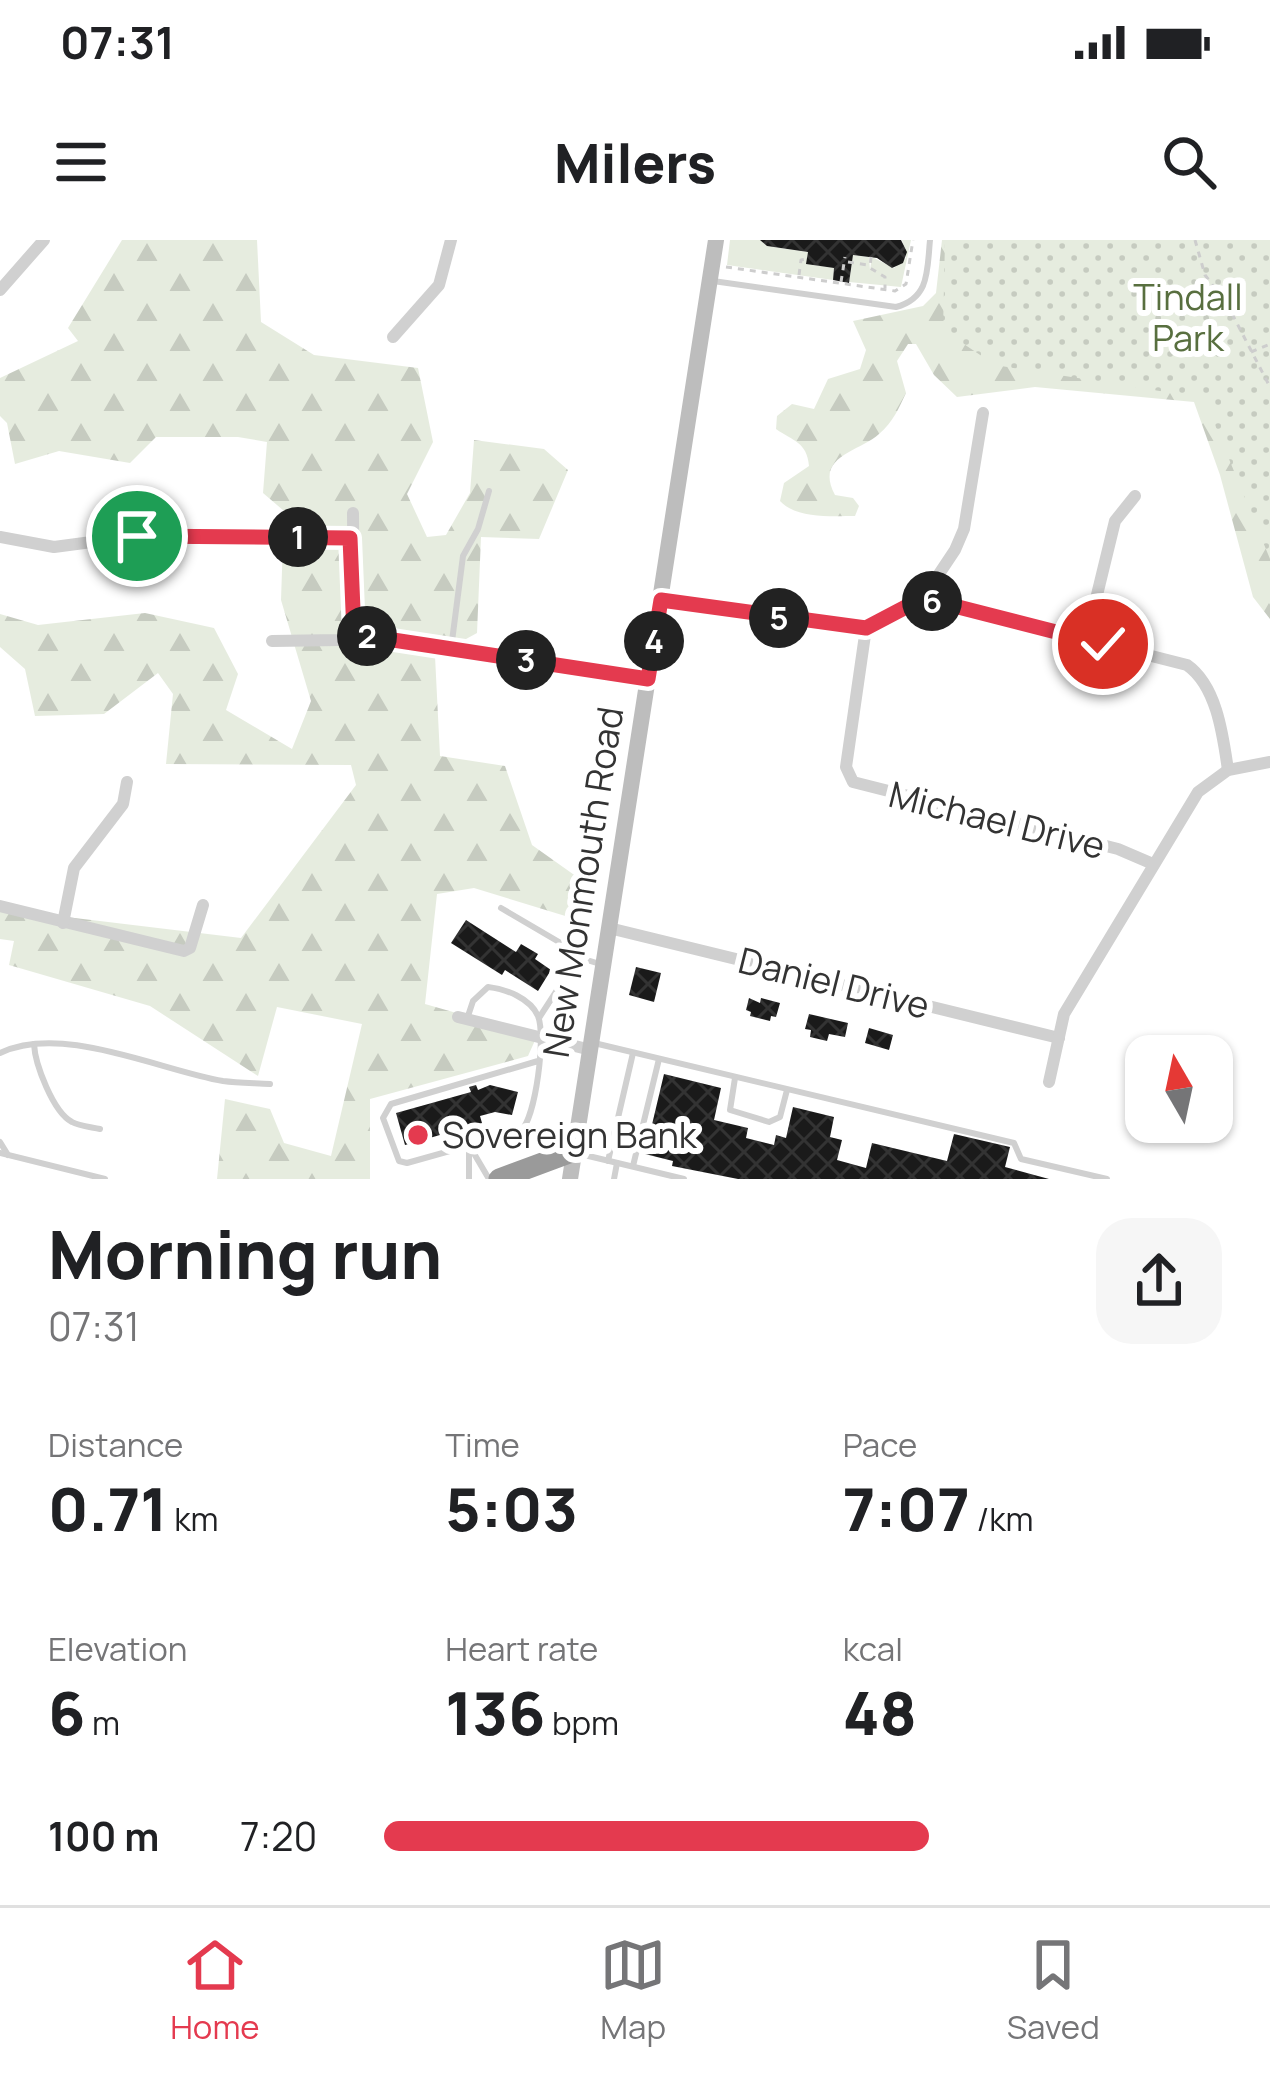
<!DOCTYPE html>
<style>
:root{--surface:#fff;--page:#f6f6f6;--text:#202124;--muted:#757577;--line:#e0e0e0;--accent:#e43a4f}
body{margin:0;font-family:Manrope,sans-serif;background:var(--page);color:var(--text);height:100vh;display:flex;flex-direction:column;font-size:45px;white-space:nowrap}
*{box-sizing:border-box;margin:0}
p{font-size:39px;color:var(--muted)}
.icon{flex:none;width:66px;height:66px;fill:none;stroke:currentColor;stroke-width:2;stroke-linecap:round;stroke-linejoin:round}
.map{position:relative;height:939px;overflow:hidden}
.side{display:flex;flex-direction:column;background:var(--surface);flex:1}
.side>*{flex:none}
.needle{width:78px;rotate:351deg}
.buttons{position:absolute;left:1125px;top:795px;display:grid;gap:24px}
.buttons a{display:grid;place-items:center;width:108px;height:108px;border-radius:24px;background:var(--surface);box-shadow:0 3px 9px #0004;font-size:60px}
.pin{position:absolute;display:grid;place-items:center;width:102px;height:102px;color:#fff;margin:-51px;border:6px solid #fff;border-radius:50%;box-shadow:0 3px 12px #0007}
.km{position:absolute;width:60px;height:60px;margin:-30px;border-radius:50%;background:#222;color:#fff;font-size:33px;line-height:60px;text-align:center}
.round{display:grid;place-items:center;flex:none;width:126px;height:126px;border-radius:36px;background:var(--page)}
.headline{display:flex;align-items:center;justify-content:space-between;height:204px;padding:0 48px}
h1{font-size:66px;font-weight:800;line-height:90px}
.figures{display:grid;grid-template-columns:repeat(3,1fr);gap:18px;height:204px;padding:12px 48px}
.figures div{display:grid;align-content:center}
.figures b{font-size:60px;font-weight:800}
.figures small{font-size:33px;font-weight:400}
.figures p{font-size:33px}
ul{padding:0 48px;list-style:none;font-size:39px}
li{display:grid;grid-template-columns:192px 144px 1fr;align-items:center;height:90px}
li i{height:30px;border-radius:15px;background:var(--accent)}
.status{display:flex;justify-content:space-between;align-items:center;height:84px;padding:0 60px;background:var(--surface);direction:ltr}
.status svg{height:33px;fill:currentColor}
header{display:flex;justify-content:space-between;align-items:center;height:156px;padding:0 48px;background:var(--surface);font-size:54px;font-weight:800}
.tabs{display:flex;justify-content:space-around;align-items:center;height:168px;border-top:3px solid var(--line);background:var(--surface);font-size:33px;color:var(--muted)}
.tabs a{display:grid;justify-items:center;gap:6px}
.tabs .active{color:var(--accent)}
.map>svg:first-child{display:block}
.grass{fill:#e6ecdf}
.forest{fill:url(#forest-firs)}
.park{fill:url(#park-dots)}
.building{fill:url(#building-cross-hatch)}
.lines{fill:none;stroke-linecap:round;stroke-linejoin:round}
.path{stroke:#cdcdcd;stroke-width:3;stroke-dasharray:6 6;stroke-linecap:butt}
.lane{stroke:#d0d0d0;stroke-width:6}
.street{stroke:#d0d0d0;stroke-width:12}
.secondary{stroke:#bdbdbd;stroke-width:16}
.highway{stroke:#9a9a9a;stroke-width:21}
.route-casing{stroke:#fff;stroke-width:24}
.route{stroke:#e43a4f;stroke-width:15}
.poi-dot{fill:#e43a4f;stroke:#fff;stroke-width:4.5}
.labels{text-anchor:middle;stroke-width:12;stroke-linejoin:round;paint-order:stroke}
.park-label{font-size:36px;fill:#586f3f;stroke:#fff}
.street-label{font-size:36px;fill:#333;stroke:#fff}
.poi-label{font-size:36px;fill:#333;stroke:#fff;text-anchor:start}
</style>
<div class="status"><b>07:31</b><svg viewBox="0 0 49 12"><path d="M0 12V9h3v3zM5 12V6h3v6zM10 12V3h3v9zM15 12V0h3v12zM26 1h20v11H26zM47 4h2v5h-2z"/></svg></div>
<header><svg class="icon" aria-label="menu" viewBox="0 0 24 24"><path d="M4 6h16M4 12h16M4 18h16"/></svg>Milers<svg class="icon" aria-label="search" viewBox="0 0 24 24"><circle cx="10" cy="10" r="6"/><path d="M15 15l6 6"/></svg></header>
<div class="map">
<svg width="1270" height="939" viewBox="0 0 1270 939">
<defs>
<pattern id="forest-firs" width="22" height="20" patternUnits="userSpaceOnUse" patternTransform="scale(3)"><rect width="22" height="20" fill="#e6ecdf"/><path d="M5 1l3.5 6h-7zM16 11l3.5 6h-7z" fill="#c6cbc0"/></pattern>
<pattern id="park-dots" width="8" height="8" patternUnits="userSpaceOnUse" patternTransform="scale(3)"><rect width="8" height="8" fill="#e6ecdf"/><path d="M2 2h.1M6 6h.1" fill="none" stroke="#c6cbc0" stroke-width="1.8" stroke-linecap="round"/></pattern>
<pattern id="building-cross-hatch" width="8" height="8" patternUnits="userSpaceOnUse" patternTransform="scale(3)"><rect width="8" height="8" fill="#1a1a1a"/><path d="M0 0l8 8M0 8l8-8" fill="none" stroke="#333"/></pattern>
</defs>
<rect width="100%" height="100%" fill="#fff"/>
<g class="grass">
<polygon points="730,0 760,0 767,6 808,12 807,24 834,28 833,40 727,25"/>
<polygon points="902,0 911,0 901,47 849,42 853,15 869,17 870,30 872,17 894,28 906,18"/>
</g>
<g class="forest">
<polygon points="122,0 257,0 261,82 314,115 418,128 433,202 407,254 427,297 446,295 470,253 474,200 544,209 568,230 539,299 481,297 477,393 435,416 440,516 505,526 532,605 594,649 585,682 474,648 437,654 425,764 537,796 528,816 370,859 370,939 217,939 225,859 270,869 284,903 331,916 362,784 277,767 258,836 150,766 9,725 14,701 0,699 0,669 241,698 356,545 351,525 166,524 173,454 158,433 104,474 35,476 25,429 0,407 0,374 38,385 145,373 214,388 238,434 226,470 292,509 311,461 281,360 284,271 263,253 267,202 238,197 156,197 130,223 59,211 15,224 7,183 0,176 0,138 78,101 68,88"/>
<path d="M942 0H1237L1270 177V379L1253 357 1220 235 1194 162 1035 147 957 157 934 135 916 104H908L897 121 906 153C899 168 893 182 879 194 859 212 814 216 835 255L853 258 859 266 855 276C831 276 797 279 780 261L784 243 809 226C807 202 793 201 776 189L777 176 792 164 814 169 828 139 860 129 866 110 853 81 923 66 936 53Z"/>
</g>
<polygon class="park" points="945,0 1270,0 1270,319 1204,158 995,125 943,90"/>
<g class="building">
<polygon points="760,0 901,0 907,12 903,23 892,28 877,18 853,15 849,43 833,40 834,28 806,24 808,12 767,6"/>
<polygon points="466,680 516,712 521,704 538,714 535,719 551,730 538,751 505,730 502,735 451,703"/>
<polygon points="636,727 661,733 654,762 629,755"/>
<polygon points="749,758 760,763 761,758 780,763 776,777 771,776 770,781 750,776 751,772 746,770"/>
<polygon points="809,774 848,783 845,797 829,794 827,801 810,797 811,790 805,789"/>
<polygon points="869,788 893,795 889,810 865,803"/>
<polygon points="664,834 721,848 714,880 748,888 746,898 774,905 776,895 786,898 793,867 834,877 830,897 842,900 837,920 866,928 872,903 947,921 954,894 1010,907 1005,927 1049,939 738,939 672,926 673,921 645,914"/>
<polygon points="476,845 478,850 490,845 518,852 512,875 495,872 480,876 482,883 405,905 396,873 471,852 469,847"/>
</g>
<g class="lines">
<g class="path">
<polyline points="1195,0 1205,35 1228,66 1270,147"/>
<polyline points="871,17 870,28 885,37 885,48"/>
<polyline points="848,22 868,25"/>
<polyline points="726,27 895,51 906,44 913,0"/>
<polyline points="799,35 801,20 807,19"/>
<polyline points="841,42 845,17"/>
<polyline points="1251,112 1270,104"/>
</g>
<g class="lane">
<path d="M713 41 896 67C930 58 927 30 930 0"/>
<polyline points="451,409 463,316 478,289 489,251"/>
<polyline points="501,668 559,702 574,724"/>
<path d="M468 776 473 761 488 747C506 749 530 758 538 776 546 796 536 876 521 891L407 923 399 921 383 878 391 864 538 821"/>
<polyline points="539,778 574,724 587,720 600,724"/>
<polyline points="594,803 1014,903 1021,919 1107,939"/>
<path d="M34 804C35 824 53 872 72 882 79 886 91 887 100 889"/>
<path d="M0 813C62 783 159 830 223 841 238 843 255 843 270 844"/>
<polyline points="735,838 730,870 769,882 780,877 787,850"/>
<polyline points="0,902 8,915"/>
<polyline points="0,913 105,939"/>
<polyline points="576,913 684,939"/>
<polyline points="608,921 633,813"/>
<polyline points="633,926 659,819"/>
<polyline points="469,939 469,905 489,939"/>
<polyline points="614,939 617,923"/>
</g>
<g class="street">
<polyline points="0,50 44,0"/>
<polyline points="393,97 439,45 451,0"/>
<polyline points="353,273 354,394"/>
<polyline points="0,297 54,307 137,296 350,298"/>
<path d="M923 358 1187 425C1217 446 1223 496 1228 530"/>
<polyline points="661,360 866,388 923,358 955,310 964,289 983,173"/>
<polyline points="866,388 846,527 853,542 1118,609 1153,624"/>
<polyline points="354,394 648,439"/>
<polyline points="1086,400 1115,281 1135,256"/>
<polyline points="272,401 339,400 354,394"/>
<polyline points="0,666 184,711 190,708 203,665"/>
<polyline points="63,683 74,628 123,564 127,542"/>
<polyline points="609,688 1059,798"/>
<polyline points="458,777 591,810"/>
<polyline points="1049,842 1064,774 1198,552 1228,530 1270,522"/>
</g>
<polyline class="secondary" points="570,939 716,0"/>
<polyline class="highway" points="499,939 572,912"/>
</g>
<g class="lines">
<defs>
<polyline id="route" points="137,296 350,298 354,394 648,439 661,360 866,388 923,358 1103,404"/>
</defs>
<use href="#route" class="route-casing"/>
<use href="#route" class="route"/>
</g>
<circle class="poi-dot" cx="418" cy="895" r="12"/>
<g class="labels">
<g class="park-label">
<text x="1188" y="70">Tindall<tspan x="1188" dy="41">Park</tspan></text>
</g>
<g class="street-label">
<text transform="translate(997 580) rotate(14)" y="13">Michael Drive</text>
<text transform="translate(583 642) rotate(-81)" y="13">New Monmouth Road</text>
<text transform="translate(834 743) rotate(14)" y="13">Daniel Drive</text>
</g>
<g class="poi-label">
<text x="442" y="908">Sovereign Bank</text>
</g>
</g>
</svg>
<div class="buttons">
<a><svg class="needle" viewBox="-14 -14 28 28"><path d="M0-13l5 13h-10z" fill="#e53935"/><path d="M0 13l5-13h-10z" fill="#757577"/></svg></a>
</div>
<div class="pin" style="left:137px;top:296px;background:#1e9e55"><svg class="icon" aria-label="arrive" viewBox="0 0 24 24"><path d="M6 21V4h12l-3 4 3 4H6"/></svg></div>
<div class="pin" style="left:1103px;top:404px;background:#d93025"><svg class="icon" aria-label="check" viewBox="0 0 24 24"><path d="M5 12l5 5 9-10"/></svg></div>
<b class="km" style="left:298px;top:297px">1</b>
<b class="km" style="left:367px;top:396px">2</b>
<b class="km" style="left:526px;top:420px">3</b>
<b class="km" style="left:654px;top:401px">4</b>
<b class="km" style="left:779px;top:378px">5</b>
<b class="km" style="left:932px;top:361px">6</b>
</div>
<section class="side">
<div class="headline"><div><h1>Morning run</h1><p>07:31</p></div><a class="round"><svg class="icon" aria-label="share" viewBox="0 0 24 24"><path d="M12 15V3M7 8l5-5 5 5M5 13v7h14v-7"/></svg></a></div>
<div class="figures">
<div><p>Distance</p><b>0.71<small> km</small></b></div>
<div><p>Time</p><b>5:03</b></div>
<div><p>Pace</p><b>7:07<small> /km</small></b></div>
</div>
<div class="figures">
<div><p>Elevation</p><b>6<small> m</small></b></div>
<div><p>Heart rate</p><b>136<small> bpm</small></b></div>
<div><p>kcal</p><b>48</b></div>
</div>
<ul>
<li><b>100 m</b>7:20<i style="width:65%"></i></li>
</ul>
</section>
<nav class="tabs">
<a class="active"><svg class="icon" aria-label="home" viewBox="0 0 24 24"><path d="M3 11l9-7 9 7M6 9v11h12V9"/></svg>Home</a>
<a><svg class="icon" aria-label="map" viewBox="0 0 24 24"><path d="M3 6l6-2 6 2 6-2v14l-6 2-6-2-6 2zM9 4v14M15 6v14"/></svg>Map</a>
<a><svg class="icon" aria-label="saved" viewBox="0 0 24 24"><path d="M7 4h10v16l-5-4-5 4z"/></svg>Saved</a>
</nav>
